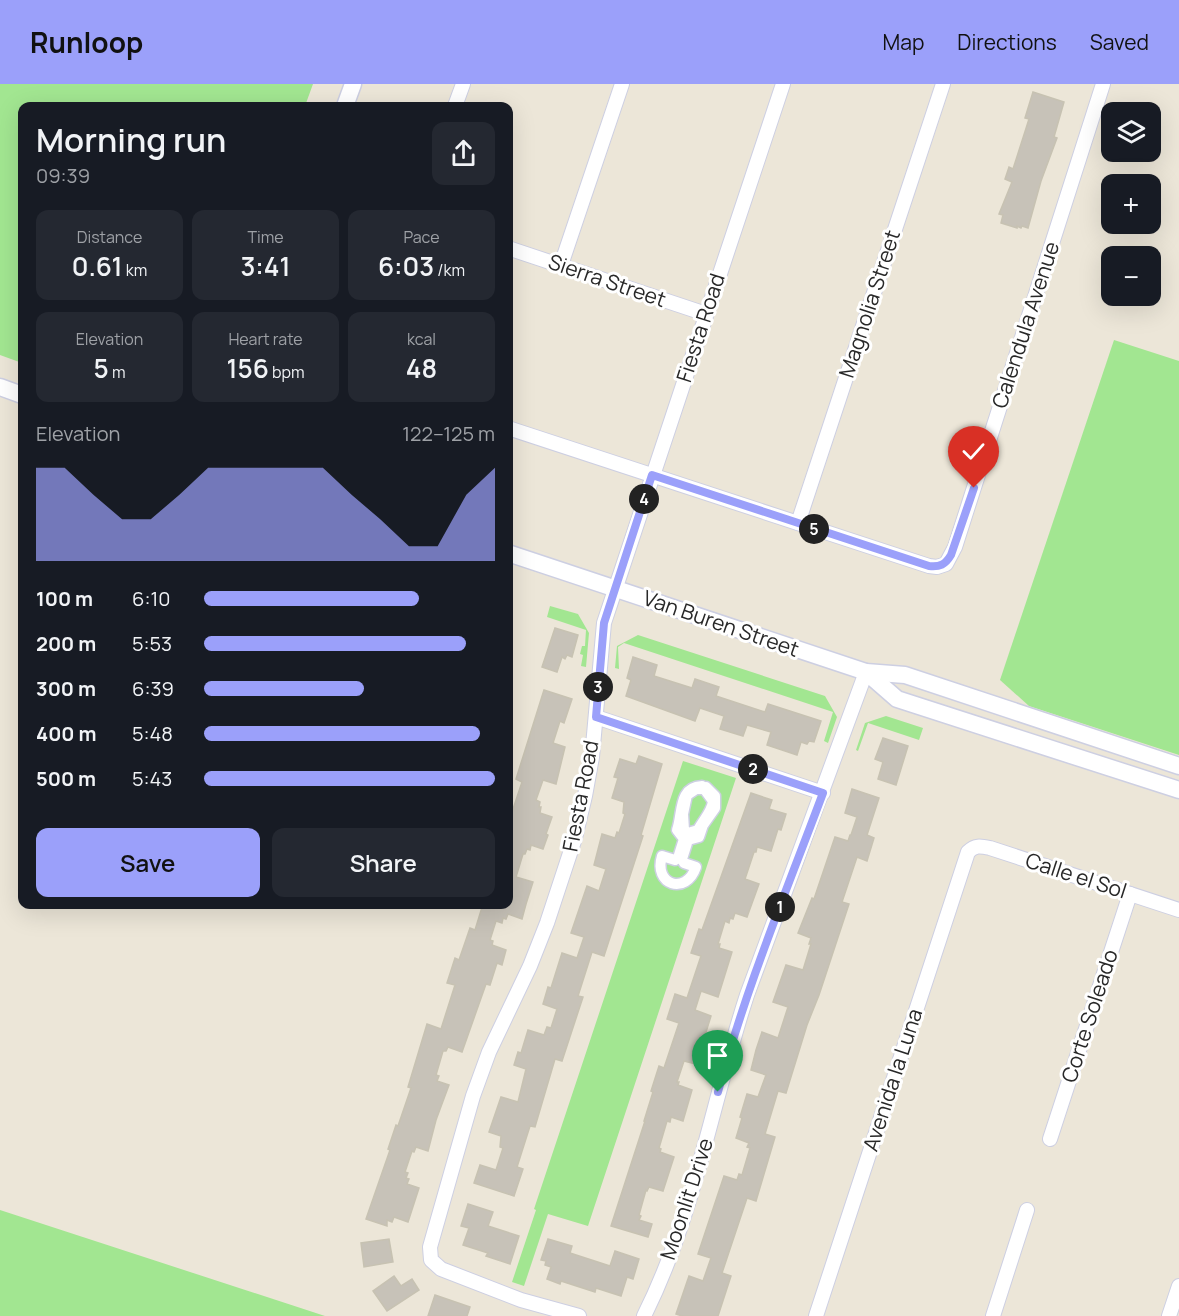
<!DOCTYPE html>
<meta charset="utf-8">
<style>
:root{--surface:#171b24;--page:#242831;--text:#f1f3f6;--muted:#9ea1a6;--accent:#9ba0fa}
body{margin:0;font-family:Manrope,sans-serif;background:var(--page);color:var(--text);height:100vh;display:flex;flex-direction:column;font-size:22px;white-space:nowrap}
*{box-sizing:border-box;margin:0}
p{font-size:20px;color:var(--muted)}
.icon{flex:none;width:33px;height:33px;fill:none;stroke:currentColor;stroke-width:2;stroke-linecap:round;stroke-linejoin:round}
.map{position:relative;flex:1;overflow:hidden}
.drawer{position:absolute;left:18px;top:18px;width:495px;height:807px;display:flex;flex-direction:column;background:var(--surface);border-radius:12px;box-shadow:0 6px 24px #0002}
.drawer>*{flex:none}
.fabs{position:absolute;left:1101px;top:18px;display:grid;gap:12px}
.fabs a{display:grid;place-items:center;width:60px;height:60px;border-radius:12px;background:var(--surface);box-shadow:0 6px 24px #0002;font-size:30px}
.pin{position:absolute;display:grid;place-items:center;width:51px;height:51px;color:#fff;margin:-62px -26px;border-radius:50% 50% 50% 0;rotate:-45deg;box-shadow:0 0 6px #0007}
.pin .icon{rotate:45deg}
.km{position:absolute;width:30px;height:30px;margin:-15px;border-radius:50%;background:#222;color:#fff;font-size:16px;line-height:30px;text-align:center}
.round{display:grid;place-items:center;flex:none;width:63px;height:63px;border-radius:12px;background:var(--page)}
.summary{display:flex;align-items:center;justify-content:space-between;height:102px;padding:0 18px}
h1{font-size:33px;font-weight:600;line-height:45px}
.stats{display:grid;grid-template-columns:repeat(3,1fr);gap:9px;height:102px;padding:6px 18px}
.stats div{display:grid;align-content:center;border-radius:12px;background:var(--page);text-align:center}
.stats b{font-size:26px;font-weight:600}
.stats small{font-size:16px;font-weight:400}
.stats p{font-size:16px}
.chart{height:168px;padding:12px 18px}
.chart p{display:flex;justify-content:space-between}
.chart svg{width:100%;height:108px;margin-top:6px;fill:var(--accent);opacity:.7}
.action{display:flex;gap:12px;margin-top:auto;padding:12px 18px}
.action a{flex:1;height:69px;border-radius:12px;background:var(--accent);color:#111;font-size:24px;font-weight:600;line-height:69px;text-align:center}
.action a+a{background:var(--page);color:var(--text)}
ul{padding:0 18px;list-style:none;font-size:20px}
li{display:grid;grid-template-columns:96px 72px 1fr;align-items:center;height:45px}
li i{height:15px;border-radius:8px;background:var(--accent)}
header{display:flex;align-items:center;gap:36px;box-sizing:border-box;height:84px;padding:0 30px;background:var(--accent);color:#111}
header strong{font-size:28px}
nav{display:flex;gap:33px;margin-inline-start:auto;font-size:21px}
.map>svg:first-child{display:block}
.green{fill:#a2e691}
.building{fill:#c7c2b8;stroke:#c7c2b2;stroke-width:1.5}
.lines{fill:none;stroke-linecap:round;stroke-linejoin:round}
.pedestrian-casing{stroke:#cdcfe2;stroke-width:13}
.minor-casing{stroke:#cdcfe2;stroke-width:16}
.tertiary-casing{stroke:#cdcfe2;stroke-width:19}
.pedestrian{stroke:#fff;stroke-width:10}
.minor{stroke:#fff;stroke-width:14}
.tertiary{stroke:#fff;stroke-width:16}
.route-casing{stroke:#fff;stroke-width:12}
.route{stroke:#9ba0fa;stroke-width:8}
.labels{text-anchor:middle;stroke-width:6;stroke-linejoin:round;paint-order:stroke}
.street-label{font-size:21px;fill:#282828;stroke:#fff}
</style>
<header>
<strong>Runloop</strong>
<nav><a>Map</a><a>Directions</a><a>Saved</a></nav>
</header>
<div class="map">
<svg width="1179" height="1232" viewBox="0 0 1179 1232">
<rect width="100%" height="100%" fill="#ece6d8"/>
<g class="green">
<polygon points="0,0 313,0 305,22 22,22 22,279 0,271"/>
<polygon points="1114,256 1179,277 1179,671 1029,622 1000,596"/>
<polygon points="550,522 578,530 589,549 586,583 581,582 583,571 580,570 582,562 585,562 586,546 547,533"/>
<polygon points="638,551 825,612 837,633 828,659 824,657 833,628 624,559 618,563 619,585 615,584 617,562"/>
<polygon points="886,632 923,644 919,656 868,639 858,667 856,666 865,639"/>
<polygon points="683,677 736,694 588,1142 548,1130 524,1202 512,1198 536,1126 534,1125"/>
<polygon points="0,1126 325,1232 0,1232"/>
</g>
<g class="building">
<polygon points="1033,8 1064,18 1054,53 1057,54 1041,97 1028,144 1022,142 1021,144 1017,142 1017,144 1001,139 1003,131 999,130 1012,98 1005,95 1009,83 1013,85 1029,35 1025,34"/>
<polygon points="555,544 578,551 572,573 567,571 565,575 562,573 557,588 542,583"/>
<polygon points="633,573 657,581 654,592 692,604 695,595 719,603 716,612 765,628 768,620 821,637 814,658 809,657 807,660 801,658 797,671 767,661 771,648 747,641 743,652 720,645 724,632 700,624 695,637 626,612 631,596 627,594"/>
<polygon points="544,606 572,615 564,639 560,637 553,659 565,663 556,700 543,696 536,716 540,718 539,723 541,723 540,729 552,733 546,750 548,751 543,765 531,761 530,766 527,765 525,770 523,770 516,793 533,798 526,820 522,835 508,830 506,835 503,834 502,839 496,837 490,856 493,857 492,861 506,866 502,881 497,879 490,901 486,900 462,968 448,963 446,967 443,967 436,991 439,992 437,997 449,1001 436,1036 428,1067 416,1063 414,1068 412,1067 405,1088 408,1089 406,1094 409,1095 407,1100 419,1104 408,1138 394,1133 392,1138 387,1136 387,1142 366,1135 390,1066 388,1065 396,1041 398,1042 411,1004 408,1003 427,940 441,945 455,901 447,899 455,874 459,876 470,844 475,846 483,820 508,820 508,746 512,735 510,734 522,698 516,695"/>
<polygon points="883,654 908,662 896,701 878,695 883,678 875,675"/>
<polygon points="639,672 662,680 641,751 643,752 604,872 592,868 578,912 583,913 562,977 555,975 535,1043 530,1042 517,1083 523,1085 514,1112 474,1099 480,1081 496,1086 503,1064 500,1063 501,1052 489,1048 501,1013 518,1018 526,985 514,981 518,968 521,969 528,946 544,951 547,943 551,944 557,925 543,920 548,903 551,904 562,869 577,874 584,853 571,849 587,802 599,807 606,785 594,781 602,750 615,754 617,748 619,749 625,730 623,729 624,718 612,714 618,694 614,693 620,675 636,680"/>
<polygon points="852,705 879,714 867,751 874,754 867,777 857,773 842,818 849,820 819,911 807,941 786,1009 778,1007 765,1050 775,1053 756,1117 747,1114 722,1189 731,1192 718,1232 682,1232 676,1230 689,1192 703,1197 711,1174 698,1170 724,1092 737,1096 739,1090 742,1091 750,1064 747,1063 749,1059 736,1054 742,1034 740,1033 747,1010 758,1013 766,991 751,986 756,966 762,948 778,954 788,923 773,918 786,881 803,886 811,860 809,860 811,854 798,849 812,814 814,815 835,753 848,757 850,751 851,751 857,733 845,729"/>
<polygon points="751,709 772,716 769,725 786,730 781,746 778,745 771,767 757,763 756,768 754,768 745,795 759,800 747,833 735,829 733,835 730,834 729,839 725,837 718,860 720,860 719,864 732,868 718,913 701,907 695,926 711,932 696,980 684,977 677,998 679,998 678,1001 692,1006 683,1037 671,1033 670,1038 667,1037 659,1064 661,1065 660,1068 674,1073 663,1107 649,1103 647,1107 646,1106 639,1131 641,1132 639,1136 652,1140 648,1153 611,1142 645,1037 644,1037 653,1008 651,1007 659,982 664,984 679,939 667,935 675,910 687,914 701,872 691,869 699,845 702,846"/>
<polygon points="468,1120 493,1128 488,1142 519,1152 510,1180 486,1172 488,1169 463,1161 469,1144 461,1142"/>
<polygon points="389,1155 393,1178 364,1183 361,1159"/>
<polygon points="548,1155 572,1162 570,1169 610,1182 615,1167 639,1175 633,1195 627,1193 621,1212 596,1204 595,1208 561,1197 560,1200 547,1195 551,1183 545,1181 546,1177 541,1176"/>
<polygon points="394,1192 401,1202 412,1195 419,1206 387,1227 373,1207"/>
<polygon points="435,1211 470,1223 467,1232 428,1232"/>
</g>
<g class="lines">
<defs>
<path id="pedestrian" d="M702 702 701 705H696L687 711 683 730 684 746 688 749 698 746C703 736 712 728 713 717L705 706 706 703 715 712V724L703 741 699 753 688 756 682 775 684 779 696 783C686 812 653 801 662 772L675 776 678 774 684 755 677 746C683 729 678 703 702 702Z"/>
<g id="minor">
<polyline points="455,22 463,0"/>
<polyline points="508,164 706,230"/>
<polyline points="561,181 622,0"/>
<polyline points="508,344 929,482 937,483 946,480 955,463 1103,0"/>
<polyline points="798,439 943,0"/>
<polyline points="596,633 823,709"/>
<polyline points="1050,1055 1130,810"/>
<polyline points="579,1232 521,1216 441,1185 431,1176 430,1163 473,1012 489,968 530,882 547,839 575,754 585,712 592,673 604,539 783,0"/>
<path d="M644 1232C695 1130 712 1018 747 911L866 588"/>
<path d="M816 1232 968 768C975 761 980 762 990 764L1179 826"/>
<polyline points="993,1232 1027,1126"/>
<polyline points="1169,1232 1179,1202"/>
</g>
<g id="tertiary">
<polyline points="345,22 353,0"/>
<polyline points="0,303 22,311"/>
<polyline points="508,469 866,588 905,591 1179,682"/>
<polyline points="866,588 897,615 1179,706"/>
</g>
</defs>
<use href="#pedestrian" class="pedestrian-casing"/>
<use href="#minor" class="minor-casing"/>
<use href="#tertiary" class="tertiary-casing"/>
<use href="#pedestrian" class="pedestrian"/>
<use href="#minor" class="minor"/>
<use href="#tertiary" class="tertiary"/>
</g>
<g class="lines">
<defs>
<path id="route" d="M718 1008C745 906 786 808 823 709L596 633 604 539 652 391 929 482C940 483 945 481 951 471L974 404"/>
</defs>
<use href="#route" class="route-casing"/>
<use href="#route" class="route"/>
</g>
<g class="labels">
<g class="street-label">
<text transform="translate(607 197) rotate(19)" y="7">Sierra Street</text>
<text transform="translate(870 220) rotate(-72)" y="7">Magnolia Street</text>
<text transform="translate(1026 241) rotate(-72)" y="7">Calendula Avenue</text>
<text transform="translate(701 244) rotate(-72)" y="7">Fiesta Road</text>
<text transform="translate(721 540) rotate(19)" y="7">Van Buren Street</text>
<text transform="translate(581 712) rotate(-79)" y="7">Fiesta Road</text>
<text transform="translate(1076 792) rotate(18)" y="7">Calle el Sol</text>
<text transform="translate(1090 932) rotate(-72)" y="7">Corte Soleado</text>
<text transform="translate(893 996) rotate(-72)" y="7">Avenida la Luna</text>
<text transform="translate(687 1115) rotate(-72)" y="7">Moonlit Drive</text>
</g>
</g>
</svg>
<div class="fabs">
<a><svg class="icon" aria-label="layers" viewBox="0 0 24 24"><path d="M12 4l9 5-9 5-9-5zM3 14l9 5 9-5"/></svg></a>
<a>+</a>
<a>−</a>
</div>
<div class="pin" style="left:718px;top:1008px;background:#1e9e55"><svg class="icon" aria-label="arrive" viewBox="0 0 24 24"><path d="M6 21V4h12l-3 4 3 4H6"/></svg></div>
<div class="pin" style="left:974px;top:404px;background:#d93025"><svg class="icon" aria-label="check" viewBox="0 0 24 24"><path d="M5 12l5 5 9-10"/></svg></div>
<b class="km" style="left:780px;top:823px">1</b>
<b class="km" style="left:753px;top:685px">2</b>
<b class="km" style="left:598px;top:603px">3</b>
<b class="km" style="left:644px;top:415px">4</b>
<b class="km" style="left:814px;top:445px">5</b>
<section class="drawer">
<div class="summary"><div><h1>Morning run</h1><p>09:39</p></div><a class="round"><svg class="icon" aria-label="share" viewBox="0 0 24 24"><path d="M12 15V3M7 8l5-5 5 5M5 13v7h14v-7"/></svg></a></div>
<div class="stats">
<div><p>Distance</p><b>0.61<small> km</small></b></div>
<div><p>Time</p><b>3:41</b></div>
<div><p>Pace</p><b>6:03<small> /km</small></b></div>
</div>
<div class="stats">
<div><p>Elevation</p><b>5<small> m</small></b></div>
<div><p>Heart rate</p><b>156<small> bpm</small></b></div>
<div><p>kcal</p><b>48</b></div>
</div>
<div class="chart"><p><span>Elevation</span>122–125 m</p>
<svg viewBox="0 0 160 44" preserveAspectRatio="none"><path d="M0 44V6L10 6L20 17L30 27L40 27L50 17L60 6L70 6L80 6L90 6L100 6L110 17L120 27L130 38L140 38L150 17L160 6V44z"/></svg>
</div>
<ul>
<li><b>100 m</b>6:10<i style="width:74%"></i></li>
<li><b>200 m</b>5:53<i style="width:90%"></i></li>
<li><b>300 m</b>6:39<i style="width:55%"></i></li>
<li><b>400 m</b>5:48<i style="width:95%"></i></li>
<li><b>500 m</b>5:43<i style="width:100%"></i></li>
</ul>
<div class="action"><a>Save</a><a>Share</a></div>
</section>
</div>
